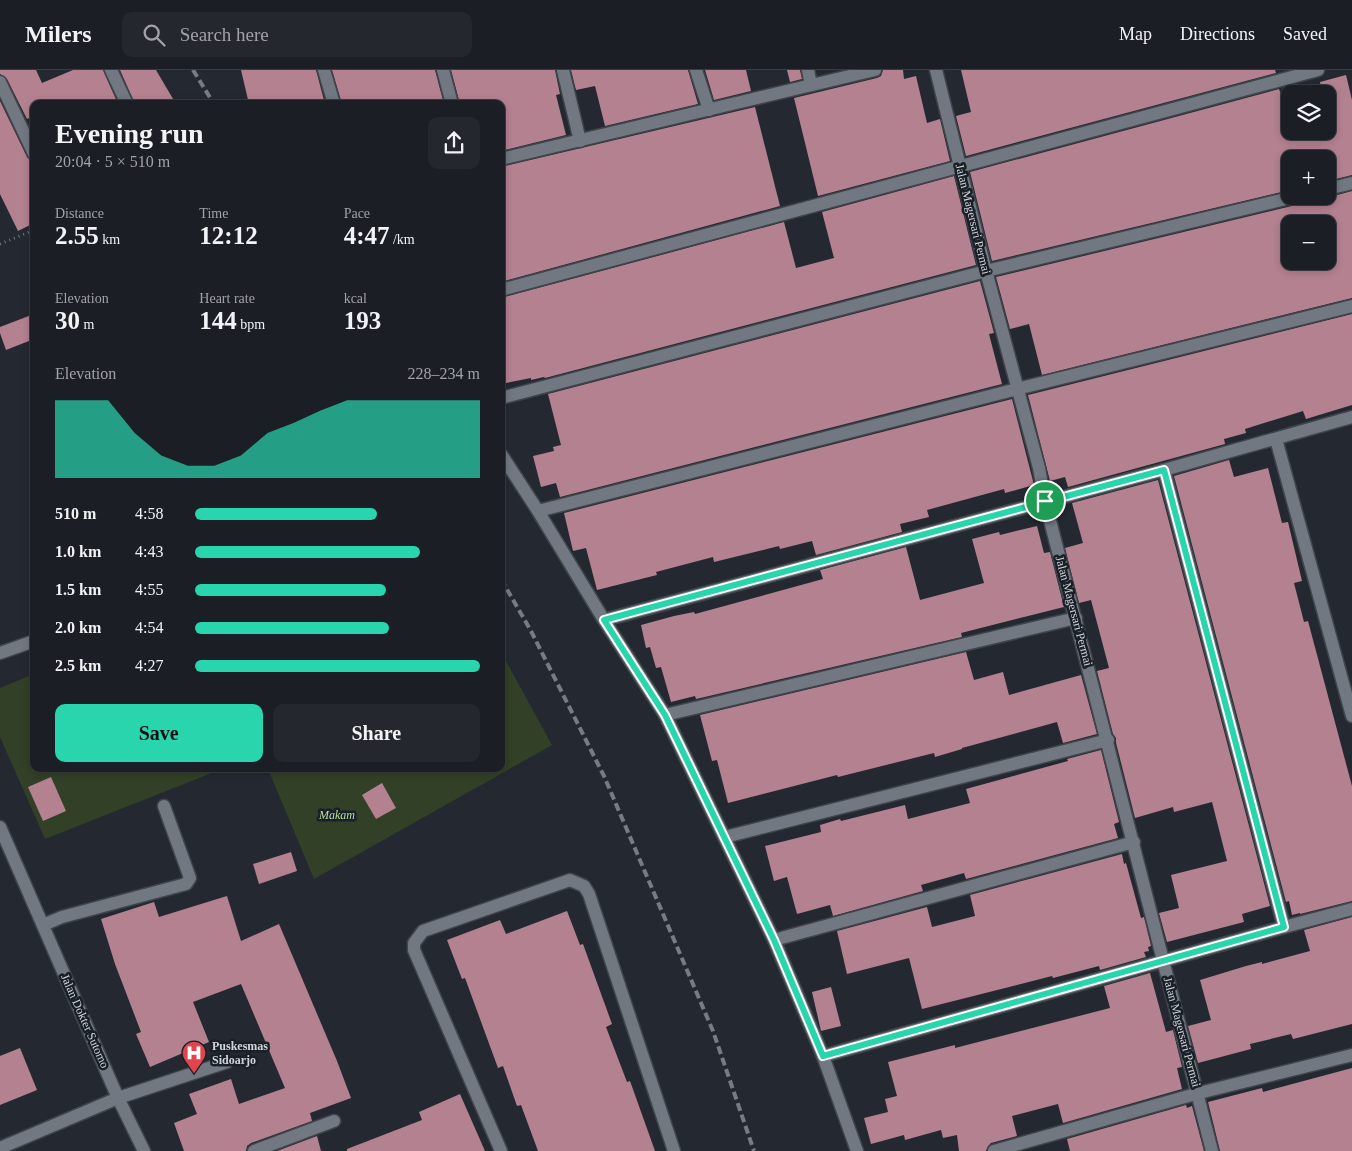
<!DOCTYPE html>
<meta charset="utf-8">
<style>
:root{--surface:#1b1f25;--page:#24272d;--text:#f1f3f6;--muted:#a0a2a7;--line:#393d42;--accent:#28d5ad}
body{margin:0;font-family:"Times New Roman",serif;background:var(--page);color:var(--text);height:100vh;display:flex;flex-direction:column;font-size:19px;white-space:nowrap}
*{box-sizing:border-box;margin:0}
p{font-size:16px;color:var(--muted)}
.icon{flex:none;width:28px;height:28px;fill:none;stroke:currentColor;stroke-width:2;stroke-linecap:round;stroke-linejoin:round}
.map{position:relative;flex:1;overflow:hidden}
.sheet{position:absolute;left:30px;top:30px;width:475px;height:672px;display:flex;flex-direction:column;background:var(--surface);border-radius:10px;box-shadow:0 2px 8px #0003,0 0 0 1px var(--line)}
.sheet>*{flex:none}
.tools{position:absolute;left:1281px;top:15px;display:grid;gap:10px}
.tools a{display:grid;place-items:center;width:55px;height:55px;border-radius:10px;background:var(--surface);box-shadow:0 2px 8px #0003,0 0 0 1px var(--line);font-size:25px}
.pin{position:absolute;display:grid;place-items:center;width:42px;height:42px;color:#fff;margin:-21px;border:2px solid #fff;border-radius:50%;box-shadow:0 1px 5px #0007}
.round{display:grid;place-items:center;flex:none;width:52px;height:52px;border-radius:10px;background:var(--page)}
.head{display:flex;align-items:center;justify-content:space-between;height:85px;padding:0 25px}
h1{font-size:28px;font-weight:700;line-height:38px}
.metrics{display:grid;grid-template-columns:repeat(3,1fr);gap:8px;height:85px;padding:5px 25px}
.metrics div{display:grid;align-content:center}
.metrics b{font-size:25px;font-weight:700}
.metrics small{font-size:14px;font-weight:400}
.metrics p{font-size:14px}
.chart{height:140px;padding:10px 25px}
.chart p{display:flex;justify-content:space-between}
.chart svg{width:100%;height:90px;margin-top:5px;fill:var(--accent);opacity:.7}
.action{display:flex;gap:10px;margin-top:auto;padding:10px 25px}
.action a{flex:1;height:58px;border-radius:10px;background:var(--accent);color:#111;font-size:20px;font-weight:700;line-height:58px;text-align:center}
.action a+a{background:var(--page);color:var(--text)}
ul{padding:0 25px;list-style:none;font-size:16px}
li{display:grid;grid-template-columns:80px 60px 1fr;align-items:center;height:38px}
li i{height:12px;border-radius:6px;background:var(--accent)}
header{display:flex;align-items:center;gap:30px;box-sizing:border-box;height:70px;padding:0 25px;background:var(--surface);border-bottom:1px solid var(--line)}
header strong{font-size:24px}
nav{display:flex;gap:28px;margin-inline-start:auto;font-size:18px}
.search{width:350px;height:45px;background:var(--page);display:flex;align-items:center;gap:12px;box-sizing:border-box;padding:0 18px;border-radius:10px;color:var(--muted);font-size:19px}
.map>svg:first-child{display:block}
.green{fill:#314026}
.building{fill:#b48191;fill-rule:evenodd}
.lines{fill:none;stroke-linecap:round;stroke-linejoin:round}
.minor-casing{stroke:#40454b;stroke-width:15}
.path{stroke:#6f747a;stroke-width:3;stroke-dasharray:1 4;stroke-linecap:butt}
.minor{stroke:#717882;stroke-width:12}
.rail{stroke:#777c83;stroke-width:4;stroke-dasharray:8 4;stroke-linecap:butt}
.route-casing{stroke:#fff;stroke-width:10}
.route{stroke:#28d5ad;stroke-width:6}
.labels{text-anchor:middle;stroke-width:5;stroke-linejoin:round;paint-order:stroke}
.street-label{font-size:12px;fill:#d2d6db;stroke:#1a2027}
.park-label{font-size:12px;font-style:italic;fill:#b9de9d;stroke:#1a2027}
.poi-label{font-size:12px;font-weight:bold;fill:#d2d6db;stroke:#1a2027;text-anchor:start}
</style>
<header>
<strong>Milers</strong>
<div class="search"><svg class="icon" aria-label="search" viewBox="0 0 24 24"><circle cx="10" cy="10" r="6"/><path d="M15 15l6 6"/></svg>Search here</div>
<nav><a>Map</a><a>Directions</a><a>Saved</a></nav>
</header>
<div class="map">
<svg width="1352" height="1081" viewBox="0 0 1352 1081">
<rect width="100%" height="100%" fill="#242931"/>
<g class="green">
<polygon points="501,582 552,675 314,809 268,699 501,699"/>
<polygon points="34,604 34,699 222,699 45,769 0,667 0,618"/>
</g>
<g class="building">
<polygon points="0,0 36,0 42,13 73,0 103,0 118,34 34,34 34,46 27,49 7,9 0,4"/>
<polygon points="120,0 156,0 176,34 135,34"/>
<polygon points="241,0 316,0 325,34 249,34"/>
<polygon points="332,0 435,0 444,34 342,34"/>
<polygon points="451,0 555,0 560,24 556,25 566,65 501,81 501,34 460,34"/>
<polygon points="571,0 688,0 698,34 605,56 595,16 576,20"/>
<polygon points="705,0 746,0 751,21 714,30"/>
<polygon points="787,0 800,0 802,9 790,12"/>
<polygon points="883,0 903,0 904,9 916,6 927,53 940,49 950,91 818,126 794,28 877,8 881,6"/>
<polygon points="961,0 1275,0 1276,3 966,86 956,46 971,42"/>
<polygon points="1346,5 1352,30 1352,105 1328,111 1328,89 1290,89 1290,120 992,191 970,102 1279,19 1282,27 1290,25 1290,61 1328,61 1328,24 1297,24 1321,18 1320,12"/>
<polygon points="0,31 27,87 34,92 34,153 18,161 0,124"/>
<polygon points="755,37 780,136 501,212 501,97"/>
<polygon points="954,106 976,195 545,308 544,307 531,310 531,308 501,314 501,228 784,152 796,198 834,188 822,142"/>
<path d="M1352 121V228L1042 305 1029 254 1010 259 996 207 1300 134 1304 132 1306 126 1330 127ZM1290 154H1328V191H1290Z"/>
<polygon points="980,211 994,263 989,264 1002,314 560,427 556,413 541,417 533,386 554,381 553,377 561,375 548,324"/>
<polygon points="34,244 34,269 6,280 0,263 0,257"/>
<polygon points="1352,244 1352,335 1306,349 1303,341 1245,359 1246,363 1224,369 1225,374 1068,417 1065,407 1050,411 1028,325"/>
<polygon points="1012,329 1034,415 1005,423 1004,419 927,440 929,447 900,454 902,462 816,485 812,471 780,479 779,476 714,492 713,487 656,502 657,505 597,520 586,478 573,481 564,443"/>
<polygon points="1229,390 1234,407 1268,398 1282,453 1288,452 1302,511 1294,513 1304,552 1308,551 1352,716 1352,831 1300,844 1300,843 1292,845 1289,831 1286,832 1174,406"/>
<polygon points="1158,410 1270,836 1242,844 1244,852 1167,872 1159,843 1179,838 1171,805 1227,791 1212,732 1174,742 1173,737 1135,748 1116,673 1116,668 1113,664 1097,601 1109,598 1091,530 1079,533 1065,478 1083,473 1072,433"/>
<polygon points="1037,456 1044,483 1050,482 1064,537 961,563 962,567 696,629 695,626 671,632 661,597 656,598 650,577 646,578 641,555 674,546 694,542 695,544 823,509 820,500 906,477 920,530 984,513 972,469 999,462 1000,465"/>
<polygon points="966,582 974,610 1003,602 1009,625 1081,605 1097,664 1063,673 1057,652 962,678 962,679 935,687 934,683 838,707 837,705 728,733 717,690 712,691 700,645"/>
<polygon points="1101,680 1119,752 1114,754 1118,768 966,809 964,803 921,815 923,821 833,846 830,835 797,844 787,807 774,811 765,776 821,762 820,755 840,749 841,751 905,735 908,749 970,733 966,719 1068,691 1067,689"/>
<polygon points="51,707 66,741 43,751 28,717"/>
<polygon points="382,713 396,738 376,749 362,725"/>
<polygon points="291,782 297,801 259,814 253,794"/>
<polygon points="1122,784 1124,794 1126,793 1141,848 1144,847 1151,876 1148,877 1149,881 1144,882 1146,887 1100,900 1099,896 1053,908 1052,906 922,939 909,888 847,904 837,861 927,837 932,857 975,846 970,825"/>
<polygon points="227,826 241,871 279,854 337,991 351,1028 310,1043 312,1051 251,1073 247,1076 246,1081 184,1081 174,1053 197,1044 189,1024 231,1009 239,1034 285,1018 241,914 193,932 209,972 150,997 136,964 141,962 115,894 101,849 154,832 159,847"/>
<polygon points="567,841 580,875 583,874 612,954 606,957 627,1012 630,1011 655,1081 538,1081 521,1035 517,1036 503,996 498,998 465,908 462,909 447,870 500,850 506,864"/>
<polygon points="1352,847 1352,954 1293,969 1291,964 1250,974 1251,979 1198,993 1188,956 1211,950 1200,910 1246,896 1262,892 1262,894 1310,881 1304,860"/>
<polygon points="1150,903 1166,962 1173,960 1182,997 1177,998 1182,1019 1063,1053 1058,1034 1012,1046 1017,1066 991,1073 988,1076 986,1081 959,1081 957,1065 943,1068 941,1060 905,1070 904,1065 871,1074 864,1048 888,1042 885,1029 897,1026 888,992 955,975 955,978 1110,938 1104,916"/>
<polygon points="831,917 841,956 821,961 812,922"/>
<polygon points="20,978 37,1020 0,1035 0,986"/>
<polygon points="1352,998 1352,1081 1220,1081 1208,1032 1262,1018 1263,1022"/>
<polygon points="460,1024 485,1081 347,1081 347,1079 422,1050 419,1042"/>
<polygon points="1186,1035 1187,1038 1192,1036 1204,1081 1070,1081 1067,1069"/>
<polygon points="317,1066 321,1081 277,1081"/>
</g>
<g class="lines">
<defs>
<g id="minor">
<polyline points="111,0 127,34"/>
<polyline points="324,0 334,34"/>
<polyline points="443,0 452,34"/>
<polyline points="563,0 580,71"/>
<polyline points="696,0 709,40"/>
<polyline points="808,0 811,15"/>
<polyline points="936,0 986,201 1039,398 1045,431 1212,1081"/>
<polyline points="0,12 34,84"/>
<polyline points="501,89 875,0"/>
<polyline points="1328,119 1352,113"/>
<polyline points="501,220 1318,0"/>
<polyline points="501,328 986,201 1298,126"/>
<polyline points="1276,369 1352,646"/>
<polyline points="501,384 538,441 604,550 665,645 774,870"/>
<polyline points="1164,400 1284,857"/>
<polyline points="538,441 1017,319 1352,236"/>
<polyline points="604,550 1164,400 1352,347"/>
<polyline points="0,583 34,571"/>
<polyline points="665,645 1076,548"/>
<polyline points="0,757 118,1028 0,1078"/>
<polyline points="725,767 1108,670"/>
<polyline points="43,855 62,847 186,814 190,808 164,736"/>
<polyline points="823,986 1284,857 1352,839"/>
<polyline points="144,1081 118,1028 227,992"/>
<polyline points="254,1081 334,1051"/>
<polyline points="501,1081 414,880 414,873 423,861 570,810 584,816 589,824 674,1081"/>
<polyline points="857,1081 823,986 774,870 1134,772"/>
<polyline points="994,1081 1199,1023 1352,985"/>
</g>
</defs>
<use href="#minor" class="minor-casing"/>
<polyline class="path" points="0,174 34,160"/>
<use href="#minor" class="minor"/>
<g class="rail">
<polyline points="193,0 214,34"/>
<polyline points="501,509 531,561 604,706 713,961 754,1081"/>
</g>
</g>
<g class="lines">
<defs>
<polygon id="route" points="1164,400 1284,857 823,986 774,870 665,645 604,550"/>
</defs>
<use href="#route" class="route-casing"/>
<use href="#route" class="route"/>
</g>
<defs>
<symbol id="hospital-pin" viewBox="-11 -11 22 30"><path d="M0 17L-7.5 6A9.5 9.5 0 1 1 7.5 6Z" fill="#e0444e" stroke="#1a2027"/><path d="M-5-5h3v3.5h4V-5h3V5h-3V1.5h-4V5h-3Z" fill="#fff"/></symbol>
</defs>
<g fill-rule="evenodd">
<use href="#hospital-pin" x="180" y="969" width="28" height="38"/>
</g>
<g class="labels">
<g class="street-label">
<text transform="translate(973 149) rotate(76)" y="4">Jalan Magersari Permai</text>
<text transform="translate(1074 541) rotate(75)" y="4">Jalan Magersari Permai</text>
<text transform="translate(85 951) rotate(66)" y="4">Jalan Dokter Sutomo</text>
<text transform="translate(1182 962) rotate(75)" y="4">Jalan Magersari Permai</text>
</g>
<g class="park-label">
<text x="337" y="749">Makam</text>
</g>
<g class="poi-label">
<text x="212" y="980">Puskesmas<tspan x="212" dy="14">Sidoarjo</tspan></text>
</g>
</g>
</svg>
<div class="tools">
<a><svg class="icon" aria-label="layers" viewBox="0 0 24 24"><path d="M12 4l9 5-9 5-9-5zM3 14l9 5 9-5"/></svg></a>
<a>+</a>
<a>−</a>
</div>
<div class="pin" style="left:1045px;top:431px;background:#1e9e55"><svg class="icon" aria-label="arrive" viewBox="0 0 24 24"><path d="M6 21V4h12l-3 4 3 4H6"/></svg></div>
<section class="sheet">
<div class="head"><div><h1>Evening run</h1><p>20:04 · 5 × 510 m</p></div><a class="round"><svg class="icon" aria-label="share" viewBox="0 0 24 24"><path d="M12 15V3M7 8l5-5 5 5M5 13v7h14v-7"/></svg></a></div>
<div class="metrics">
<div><p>Distance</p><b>2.55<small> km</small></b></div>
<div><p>Time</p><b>12:12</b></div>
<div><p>Pace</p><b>4:47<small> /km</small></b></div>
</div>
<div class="metrics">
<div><p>Elevation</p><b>30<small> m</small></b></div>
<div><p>Heart rate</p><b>144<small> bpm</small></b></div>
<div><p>kcal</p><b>193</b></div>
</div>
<div class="chart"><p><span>Elevation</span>228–234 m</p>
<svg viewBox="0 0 160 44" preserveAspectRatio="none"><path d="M0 44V6L10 6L20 6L30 22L40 33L50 38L60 38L70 33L80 22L90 17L100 11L110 6L120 6L130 6L140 6L150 6L160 6V44z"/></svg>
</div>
<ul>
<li><b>510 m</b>4:58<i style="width:64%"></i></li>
<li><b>1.0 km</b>4:43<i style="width:79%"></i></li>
<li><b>1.5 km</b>4:55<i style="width:67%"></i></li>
<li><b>2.0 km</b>4:54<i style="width:68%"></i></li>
<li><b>2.5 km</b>4:27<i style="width:100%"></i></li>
</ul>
<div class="action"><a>Save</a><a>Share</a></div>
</section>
</div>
